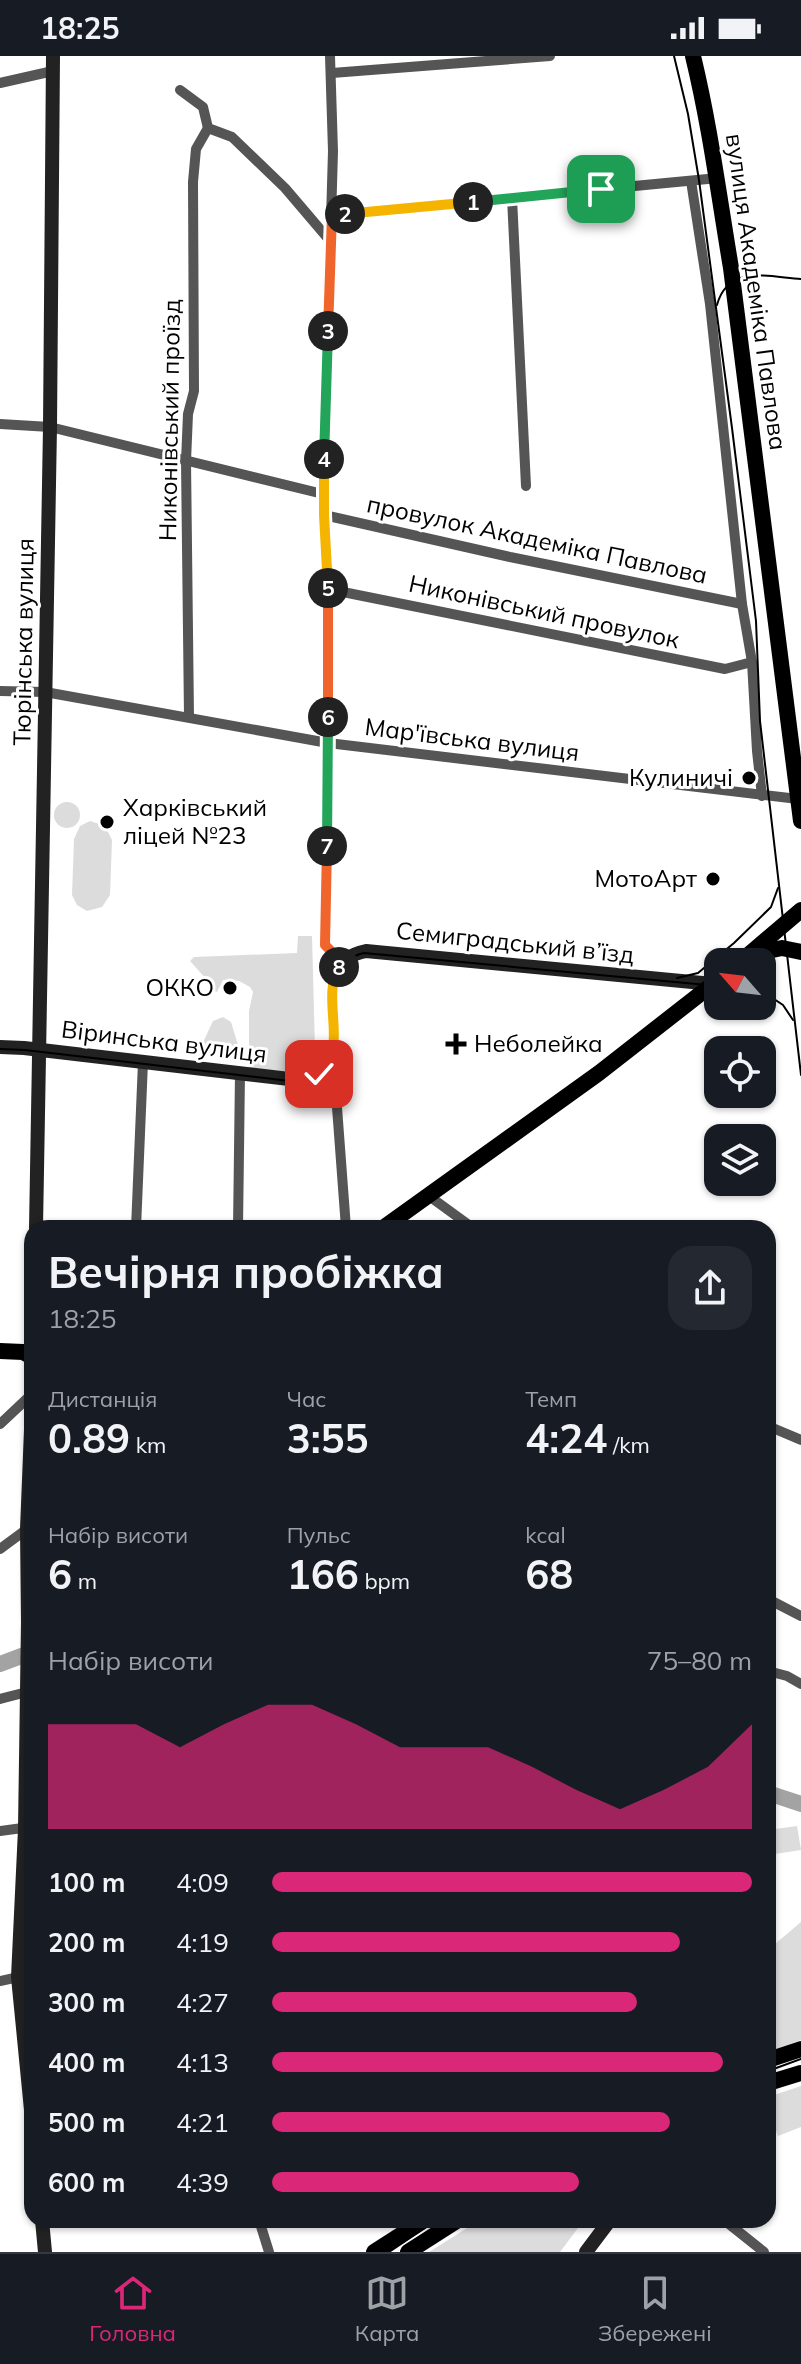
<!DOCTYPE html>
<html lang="uk">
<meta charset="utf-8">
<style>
:root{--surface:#171b24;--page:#242831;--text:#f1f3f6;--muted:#9ea1a6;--line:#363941;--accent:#db2777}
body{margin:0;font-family:Mulish,sans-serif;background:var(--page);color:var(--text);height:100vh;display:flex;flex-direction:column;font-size:30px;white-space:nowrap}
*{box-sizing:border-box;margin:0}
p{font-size:26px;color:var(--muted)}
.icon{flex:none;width:44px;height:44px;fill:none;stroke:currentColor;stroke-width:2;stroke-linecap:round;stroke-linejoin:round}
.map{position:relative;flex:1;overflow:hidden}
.side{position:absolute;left:24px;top:1164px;width:752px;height:1008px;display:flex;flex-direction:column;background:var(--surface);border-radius:24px;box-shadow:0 2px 6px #0004}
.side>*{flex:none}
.needle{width:52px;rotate:298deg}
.tools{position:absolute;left:704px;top:892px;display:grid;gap:16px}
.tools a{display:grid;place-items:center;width:72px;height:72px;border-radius:16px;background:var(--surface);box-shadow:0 2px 6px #0004;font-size:40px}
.pin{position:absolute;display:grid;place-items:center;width:68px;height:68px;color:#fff;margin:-34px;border-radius:16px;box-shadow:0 4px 12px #0006}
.km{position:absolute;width:40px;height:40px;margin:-20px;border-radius:50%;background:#222;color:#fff;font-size:22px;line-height:40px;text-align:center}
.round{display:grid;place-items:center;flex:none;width:84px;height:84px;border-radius:24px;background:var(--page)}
.headline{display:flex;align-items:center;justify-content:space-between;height:136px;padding:0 24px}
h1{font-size:44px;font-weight:700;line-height:60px}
.figures{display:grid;grid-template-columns:repeat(3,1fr);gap:12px;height:136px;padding:8px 24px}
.figures div{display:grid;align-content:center}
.figures b{font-size:40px;font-weight:700}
.figures small{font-size:22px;font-weight:400}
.figures p{font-size:22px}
.chart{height:224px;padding:16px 24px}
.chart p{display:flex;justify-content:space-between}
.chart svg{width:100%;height:144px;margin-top:8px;fill:var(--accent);opacity:.7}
ul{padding:0 24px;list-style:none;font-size:26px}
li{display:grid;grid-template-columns:128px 96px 1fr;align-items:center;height:60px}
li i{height:20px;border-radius:10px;background:var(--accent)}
.status{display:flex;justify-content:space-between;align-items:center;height:56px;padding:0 40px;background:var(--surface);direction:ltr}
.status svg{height:22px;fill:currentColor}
.dock{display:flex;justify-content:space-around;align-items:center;height:112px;border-top:2px solid var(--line);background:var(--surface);font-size:22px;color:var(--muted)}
.dock a{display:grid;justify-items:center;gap:4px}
.dock .selected{color:var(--accent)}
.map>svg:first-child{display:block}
.green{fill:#dcdcdc}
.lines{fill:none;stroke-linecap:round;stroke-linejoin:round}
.river{stroke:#a3a3a3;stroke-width:16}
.street{stroke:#555;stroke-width:10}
.secondary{stroke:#222;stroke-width:14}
.primary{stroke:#000;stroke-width:16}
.tram{stroke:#000;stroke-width:2}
.split-1-casing{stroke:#fff;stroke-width:16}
.split-2-casing{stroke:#fff;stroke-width:16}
.split-3-casing{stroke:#fff;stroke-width:16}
.split-4-casing{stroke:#fff;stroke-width:16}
.split-5-casing{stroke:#fff;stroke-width:16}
.split-6-casing{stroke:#fff;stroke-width:16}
.split-7-casing{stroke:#fff;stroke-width:16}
.split-8-casing{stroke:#fff;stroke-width:16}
.split-9-casing{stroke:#fff;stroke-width:16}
.split-1{stroke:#22a559;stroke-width:10}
.split-2{stroke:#f5b400;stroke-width:10}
.split-3{stroke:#f0652b;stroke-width:10}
.split-4{stroke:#22a559;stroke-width:10}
.split-5{stroke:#f5b400;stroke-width:10}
.split-6{stroke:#f0652b;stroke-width:10}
.split-7{stroke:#22a559;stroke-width:10}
.split-8{stroke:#f0652b;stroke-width:10}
.split-9{stroke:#f5b400;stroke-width:10}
.poi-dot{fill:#000;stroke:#fff;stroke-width:3}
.labels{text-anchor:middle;stroke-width:6;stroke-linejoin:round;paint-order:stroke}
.street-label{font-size:24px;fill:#000;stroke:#fff}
.poi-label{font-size:24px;fill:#000;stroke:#fff;text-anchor:end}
</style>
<div class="status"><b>18:25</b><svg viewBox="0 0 49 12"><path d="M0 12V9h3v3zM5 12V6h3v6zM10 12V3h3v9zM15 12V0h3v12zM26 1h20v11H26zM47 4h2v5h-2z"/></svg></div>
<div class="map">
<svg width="801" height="2196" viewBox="0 0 801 2196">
<rect width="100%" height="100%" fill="#fff"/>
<g class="green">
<circle cx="67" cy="759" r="13"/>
<polygon points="90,765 105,770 112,784 110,839 102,851 87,855 77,849 72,839 74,783 80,770"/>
<path d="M298 880H312L315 993C299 1023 279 1015 249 1013V955L253 936 250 931 239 925 223 924 217 936 209 933 207 924 190 905 194 901 297 897Z"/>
<polygon points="223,961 231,966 242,1002 239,1004 198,997 213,965"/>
<polygon points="797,1770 801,1794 768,1799 768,1774"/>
<polygon points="801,1866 801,1984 768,1996 768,1894"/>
<polygon points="801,2030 801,2071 778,2080 768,2054 768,2041"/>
<polygon points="480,2164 584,2164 560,2196 429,2196"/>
</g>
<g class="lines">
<g class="river">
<polyline points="0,1608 32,1596"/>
<polyline points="768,1737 801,1748"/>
</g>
<g class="street">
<polyline points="330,0 333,95 323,438 328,533 325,889 342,906"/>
<polyline points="332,17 550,0"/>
<polyline points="0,27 53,15"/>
<polyline points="180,34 203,51 208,72 232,81 285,132 331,186"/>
<polyline points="691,125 710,248 742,548 752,606 757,695 762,740"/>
<polyline points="512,142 526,430"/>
<polyline points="332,159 718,122"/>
<polyline points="0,368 50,371 323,438"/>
<polyline points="324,459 510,501 742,548"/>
<polyline points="328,533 725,613 752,606"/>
<polyline points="0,635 45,636 328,687 798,743"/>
<polyline points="189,661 186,405 188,358 194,335 193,126 196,93 208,72"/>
<polyline points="322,1016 336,1038 346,1172"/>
<polyline points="429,1140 473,1172"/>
<polyline points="136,1172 143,1006"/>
<polyline points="238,1172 240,1017"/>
<polyline points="0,1368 32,1338"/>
<polyline points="768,1370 801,1384"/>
<polyline points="0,1493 27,1473"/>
<polyline points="768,1543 801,1560"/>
<polyline points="768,1615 787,1620 801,1628"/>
<polyline points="0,1643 27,1636"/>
<polyline points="0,1775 30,1771"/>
<polyline points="0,1925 32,1918"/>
<polyline points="259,2164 269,2196"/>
<polyline points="724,2164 764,2196"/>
</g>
<g class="secondary">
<path d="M0 991 24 992 298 1024C375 1016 291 910 366 895L713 928"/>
<polyline points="36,1172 50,371 53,0"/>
<polyline points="32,1349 27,1473 28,1566 25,1773 18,1921 32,2064"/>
<polyline points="42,2164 45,2196"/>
<polyline points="586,2196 610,2164"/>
</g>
<g class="primary">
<path d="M693 0C710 70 719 141 731 212L801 765"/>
<polyline points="753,898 782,892 801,896"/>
<polyline points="740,906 801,854"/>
<polyline points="383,1172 599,1017 718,924"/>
<polyline points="0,1295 23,1296 32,1301"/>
<polyline points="768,2004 801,1993"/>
<polyline points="768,2027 801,2017"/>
<polyline points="374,2196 424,2164"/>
<polyline points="408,2196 458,2164"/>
</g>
<g class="tram">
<polyline points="674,0 688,58 699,124 732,372 756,565 760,665 801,1019"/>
<path d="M717 249C728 208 769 221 801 223"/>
<polyline points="677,922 698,917 734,887 771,851 778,832"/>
<polyline points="762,935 783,949 793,964"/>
<path d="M0 993 25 994 298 1026C377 1021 295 913 364 897L718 930"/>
<polyline points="768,2015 801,2003"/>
<polyline points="389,2196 437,2164"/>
</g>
</g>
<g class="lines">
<defs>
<polyline id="split-1" points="473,146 601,133"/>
<polyline id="split-2" points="345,158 473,146"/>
<polyline id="split-3" points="328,275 332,159 345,158"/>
<polyline id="split-4" points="324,403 328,275"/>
<polyline id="split-5" points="324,403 324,459 328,532"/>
<polyline id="split-6" points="328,661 328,532"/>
<polyline id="split-7" points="327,790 328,661"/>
<polyline id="split-8" points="327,790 325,889 342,906 339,911"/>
<path id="split-9" d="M319 1018C350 992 320 943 339 911"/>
</defs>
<use href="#split-1" class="split-1-casing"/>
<use href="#split-2" class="split-2-casing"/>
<use href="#split-3" class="split-3-casing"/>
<use href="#split-4" class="split-4-casing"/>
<use href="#split-5" class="split-5-casing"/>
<use href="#split-6" class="split-6-casing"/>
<use href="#split-7" class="split-7-casing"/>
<use href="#split-8" class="split-8-casing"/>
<use href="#split-9" class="split-9-casing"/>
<use href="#split-1" class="split-1"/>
<use href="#split-2" class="split-2"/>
<use href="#split-3" class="split-3"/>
<use href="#split-4" class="split-4"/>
<use href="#split-5" class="split-5"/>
<use href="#split-6" class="split-6"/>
<use href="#split-7" class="split-7"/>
<use href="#split-8" class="split-8"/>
<use href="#split-9" class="split-9"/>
</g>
<g class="poi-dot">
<circle cx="749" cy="722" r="8"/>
<circle cx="107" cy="766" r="8"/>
<circle cx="713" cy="823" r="8"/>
<circle cx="230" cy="932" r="8"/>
<path d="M452 976h8v8h8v8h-8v8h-8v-8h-8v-8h8z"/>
</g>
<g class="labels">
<g class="street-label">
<text transform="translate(756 236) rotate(82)" y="8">вулиця Академіка Павлова</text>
<text transform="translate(170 364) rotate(-89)" y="8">Никонівський проїзд</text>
<text transform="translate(537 484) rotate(12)" y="8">провулок Академіка Павлова</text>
<text transform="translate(544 556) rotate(12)" y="8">Никонівський провулок</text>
<text transform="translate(24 586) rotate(-89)" y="8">Тюрінська вулиця</text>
<text transform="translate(472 684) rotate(7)" y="8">Мар'ївська вулиця</text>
<text transform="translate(515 887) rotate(6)" y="8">Семиградський в’їзд</text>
<text transform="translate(164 986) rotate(7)" y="8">Віринська вулиця</text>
</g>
<g class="poi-label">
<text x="733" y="730">Кулиничі</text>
<text x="123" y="760" text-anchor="start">Харківський<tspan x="123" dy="28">ліцей №23</tspan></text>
<text x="697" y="831">МотоАрт</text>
<text x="214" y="940">ОККО</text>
<text x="474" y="996" text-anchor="start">Неболейка</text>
</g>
</g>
</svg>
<div class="tools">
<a><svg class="needle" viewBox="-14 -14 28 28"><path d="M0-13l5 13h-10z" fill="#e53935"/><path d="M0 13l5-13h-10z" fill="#9ea1a6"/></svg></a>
<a><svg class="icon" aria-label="locate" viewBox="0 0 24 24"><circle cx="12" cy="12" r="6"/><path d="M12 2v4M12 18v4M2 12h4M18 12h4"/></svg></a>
<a><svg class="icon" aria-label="layers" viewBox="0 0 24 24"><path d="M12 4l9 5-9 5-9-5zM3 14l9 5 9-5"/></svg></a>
</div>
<div class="pin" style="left:601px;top:133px;background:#1e9e55"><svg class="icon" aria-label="arrive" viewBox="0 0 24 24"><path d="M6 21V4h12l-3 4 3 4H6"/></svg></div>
<div class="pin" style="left:319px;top:1018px;background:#d93025"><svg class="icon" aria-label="check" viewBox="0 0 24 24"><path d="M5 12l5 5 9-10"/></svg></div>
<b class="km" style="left:473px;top:146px">1</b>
<b class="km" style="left:345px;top:158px">2</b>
<b class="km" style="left:328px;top:275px">3</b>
<b class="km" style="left:324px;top:403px">4</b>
<b class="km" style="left:328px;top:532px">5</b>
<b class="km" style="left:328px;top:661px">6</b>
<b class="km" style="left:327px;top:790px">7</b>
<b class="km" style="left:339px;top:911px">8</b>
<section class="side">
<div class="headline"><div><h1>Вечірня пробіжка</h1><p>18:25</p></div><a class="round"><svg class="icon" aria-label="share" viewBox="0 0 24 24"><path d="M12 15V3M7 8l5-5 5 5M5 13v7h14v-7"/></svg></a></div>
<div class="figures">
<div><p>Дистанція</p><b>0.89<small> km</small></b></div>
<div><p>Час</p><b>3:55</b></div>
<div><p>Темп</p><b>4:24<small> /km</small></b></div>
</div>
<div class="figures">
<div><p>Набір висоти</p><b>6<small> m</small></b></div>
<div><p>Пульс</p><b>166<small> bpm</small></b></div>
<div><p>kcal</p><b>68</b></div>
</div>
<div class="chart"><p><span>Набір висоти</span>75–80 m</p>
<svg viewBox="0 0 160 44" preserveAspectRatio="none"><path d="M0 44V12L10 12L20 12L30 19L40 12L50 6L60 6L70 12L80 19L90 19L100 19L110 25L120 32L130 38L140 32L150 25L160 12V44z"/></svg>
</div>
<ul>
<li><b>100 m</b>4:09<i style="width:100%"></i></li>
<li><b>200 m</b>4:19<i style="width:85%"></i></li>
<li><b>300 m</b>4:27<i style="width:76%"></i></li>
<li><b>400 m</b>4:13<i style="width:94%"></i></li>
<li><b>500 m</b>4:21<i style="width:83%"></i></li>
<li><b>600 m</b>4:39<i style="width:64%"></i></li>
</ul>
</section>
</div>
<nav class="dock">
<a class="selected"><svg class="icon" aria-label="home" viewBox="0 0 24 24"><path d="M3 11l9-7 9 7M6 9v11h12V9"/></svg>Головна</a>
<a><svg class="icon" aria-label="map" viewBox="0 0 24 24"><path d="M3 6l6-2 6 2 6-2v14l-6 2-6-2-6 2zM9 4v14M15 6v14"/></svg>Карта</a>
<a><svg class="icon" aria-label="saved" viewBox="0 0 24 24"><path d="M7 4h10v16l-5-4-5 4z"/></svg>Збережені</a>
</nav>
